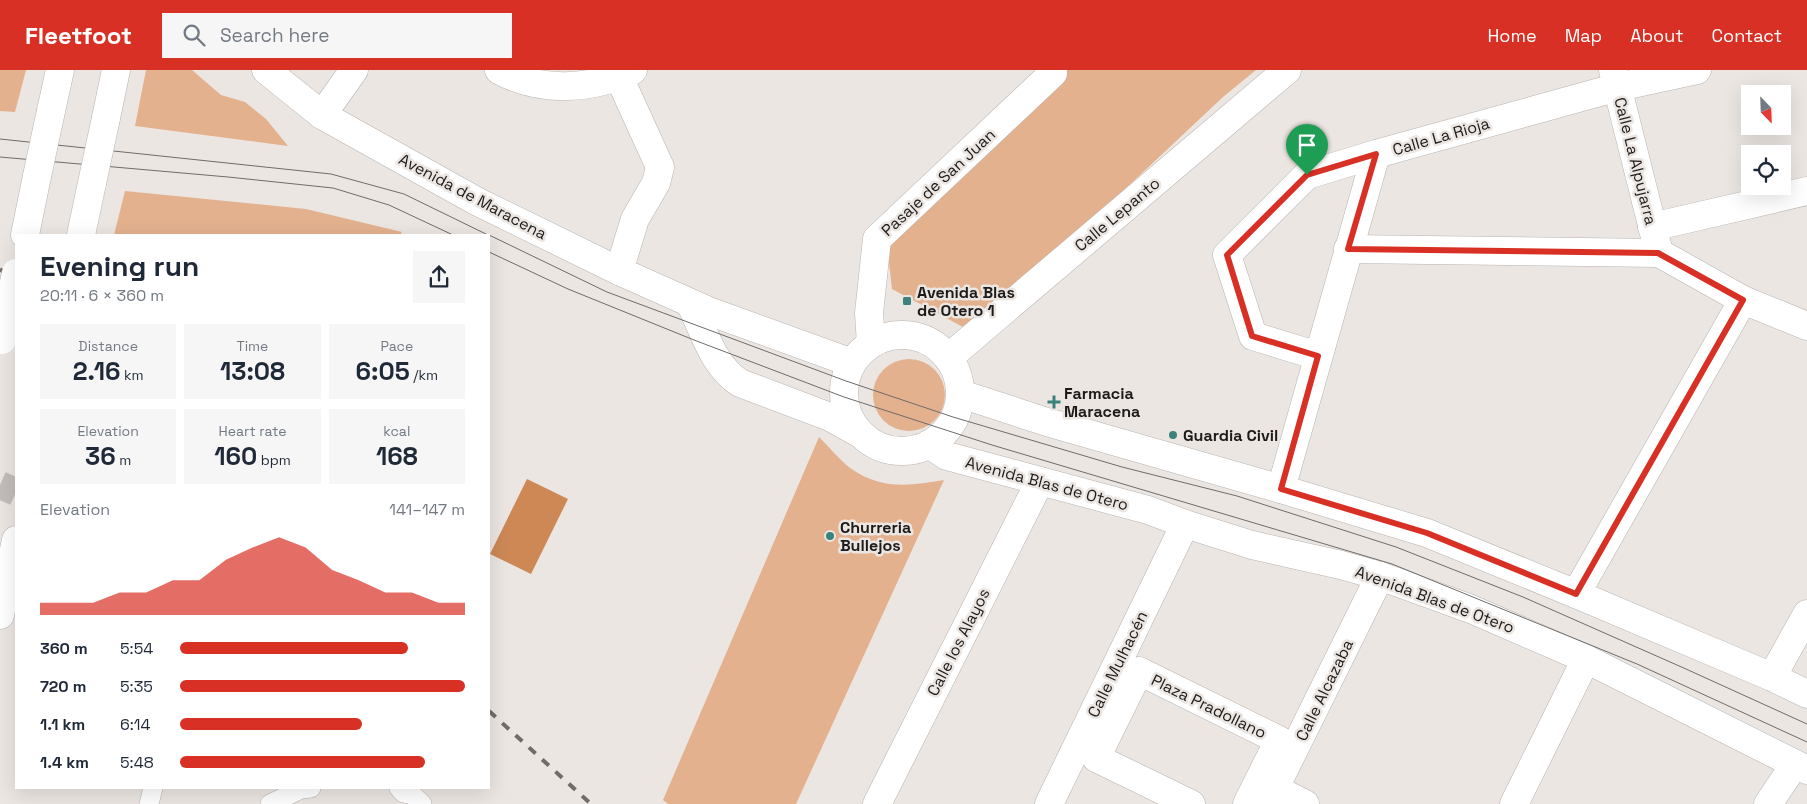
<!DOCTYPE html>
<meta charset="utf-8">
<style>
:root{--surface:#fff;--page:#f6f6f7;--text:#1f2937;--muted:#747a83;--accent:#d93025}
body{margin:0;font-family:"Space Grotesk",sans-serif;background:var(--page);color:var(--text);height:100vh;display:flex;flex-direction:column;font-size:19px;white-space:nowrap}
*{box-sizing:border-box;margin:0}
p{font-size:16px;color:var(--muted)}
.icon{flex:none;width:28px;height:28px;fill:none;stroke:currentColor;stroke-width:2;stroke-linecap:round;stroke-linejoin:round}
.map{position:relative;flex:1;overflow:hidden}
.panel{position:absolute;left:15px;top:164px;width:475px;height:555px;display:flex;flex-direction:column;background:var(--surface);border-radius:0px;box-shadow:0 5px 20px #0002}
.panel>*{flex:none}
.needle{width:32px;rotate:157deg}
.controls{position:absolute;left:1741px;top:15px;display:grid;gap:10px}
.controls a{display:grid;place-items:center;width:50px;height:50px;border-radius:0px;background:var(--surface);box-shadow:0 5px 20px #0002;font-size:25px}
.pin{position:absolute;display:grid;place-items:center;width:42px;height:42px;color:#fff;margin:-51px -21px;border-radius:50% 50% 50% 0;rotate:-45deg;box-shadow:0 0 5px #0007}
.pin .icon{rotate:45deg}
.round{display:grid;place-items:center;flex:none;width:52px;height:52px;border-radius:0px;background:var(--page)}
.head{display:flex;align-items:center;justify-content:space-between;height:85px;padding:0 25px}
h1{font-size:28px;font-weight:700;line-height:38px}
.metrics{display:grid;grid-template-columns:repeat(3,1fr);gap:8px;height:85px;padding:5px 25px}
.metrics div{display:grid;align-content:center;border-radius:0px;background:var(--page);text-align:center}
.metrics b{font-size:25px;font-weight:700}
.metrics small{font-size:14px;font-weight:400}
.metrics p{font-size:14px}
.chart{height:140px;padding:10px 25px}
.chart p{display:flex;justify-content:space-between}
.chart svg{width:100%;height:90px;margin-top:5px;fill:var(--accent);opacity:.7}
ul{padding:0 25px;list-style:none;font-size:16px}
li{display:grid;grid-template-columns:80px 60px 1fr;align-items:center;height:38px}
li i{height:12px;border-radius:6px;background:var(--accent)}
header{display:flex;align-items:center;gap:30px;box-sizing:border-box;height:70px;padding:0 25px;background:var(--accent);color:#fff}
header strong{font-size:24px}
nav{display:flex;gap:28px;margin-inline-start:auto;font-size:18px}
.search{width:350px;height:45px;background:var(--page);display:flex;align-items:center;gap:12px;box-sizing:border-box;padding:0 18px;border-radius:0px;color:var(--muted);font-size:19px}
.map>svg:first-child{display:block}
.green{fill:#e3b18e}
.water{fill:#cd8856}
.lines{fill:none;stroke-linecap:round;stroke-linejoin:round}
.minor-tunnel{stroke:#c3bdba;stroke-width:28;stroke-dasharray:28 14;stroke-linecap:butt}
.service-casing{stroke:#b9b3af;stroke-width:20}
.pedestrian-casing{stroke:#b9b3af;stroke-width:29}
.minor-casing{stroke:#b9b3af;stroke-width:29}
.tertiary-casing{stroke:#b9b3af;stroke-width:29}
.secondary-casing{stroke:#b9b3af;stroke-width:29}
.motorway-casing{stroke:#b9b3af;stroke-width:29}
.service{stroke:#fff;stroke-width:19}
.pedestrian{stroke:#fff;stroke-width:28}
.minor{stroke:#fff;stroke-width:28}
.tertiary{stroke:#fff;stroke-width:28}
.secondary{stroke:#fff;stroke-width:28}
.motorway{stroke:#fff;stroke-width:28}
.tram{stroke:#6f6c6a;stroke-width:1}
.rail{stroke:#6f6c6a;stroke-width:4;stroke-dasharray:9 9;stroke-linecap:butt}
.motorway-bridge-casing{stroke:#b9b3af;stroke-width:29;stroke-linecap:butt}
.motorway-bridge{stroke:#fff;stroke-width:28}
.route-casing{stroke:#fff;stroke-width:10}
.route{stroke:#d93025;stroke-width:6}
.poi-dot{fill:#3b827c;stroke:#ece6e2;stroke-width:2}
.labels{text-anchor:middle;stroke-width:5;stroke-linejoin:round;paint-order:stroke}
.street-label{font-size:16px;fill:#1d1b1a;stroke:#ece6e2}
.poi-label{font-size:16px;font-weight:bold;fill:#1d1b1a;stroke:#ece6e2;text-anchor:start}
</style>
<header>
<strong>Fleetfoot</strong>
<div class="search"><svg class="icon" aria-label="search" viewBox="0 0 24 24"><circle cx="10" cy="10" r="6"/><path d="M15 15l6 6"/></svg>Search here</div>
<nav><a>Home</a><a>Map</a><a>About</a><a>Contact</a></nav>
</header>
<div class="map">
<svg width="1807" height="734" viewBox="0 0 1807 734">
<rect width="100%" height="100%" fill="#ece6e2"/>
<g class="green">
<polygon points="0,0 26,0 15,42 0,41"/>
<polygon points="146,0 192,0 221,25 245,32 266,49 288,76 135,56"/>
<polygon points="1048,0 1256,0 1223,27 1107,136 963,257 892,219 887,175 972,99 1059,14"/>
<polygon points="125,121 306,139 402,162 400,165 114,165"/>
<circle cx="909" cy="325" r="36"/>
<path d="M819 367C829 377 839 389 850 398 881 420 909 416 944 410L796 734H668L663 730Z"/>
</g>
<polygon class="water" points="527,409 568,429 531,504 490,484"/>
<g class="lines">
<polyline class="minor-tunnel" points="0,415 16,422"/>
<defs>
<g id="service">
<polyline points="399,718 406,719 422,734"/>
<polyline points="149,734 153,718"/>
<polyline points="270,734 301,719 311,718"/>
</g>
<polyline id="pedestrian" points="1191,734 1096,688 1139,601 1279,670 1247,734"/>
<g id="minor">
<path d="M499 0C540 23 591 20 633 0"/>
<polyline points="1613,0 1659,183"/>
<polyline points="322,45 354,0"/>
<polyline points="1652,157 1807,121"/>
<polyline points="1348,179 1659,183 1743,230 1807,256"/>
<polyline points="619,201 635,149 656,113 660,97 619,7"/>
<polyline points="871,274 869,243 877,169 1053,3"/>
<polyline points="1318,286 1253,266 1227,185 1307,105 1376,84 1618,17 1697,0"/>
<polyline points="1281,419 1376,84"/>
<polyline points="1576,524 1743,230"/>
<polyline points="1772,607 1807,544"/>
<polyline points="405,718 406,719"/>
<polyline points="1275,719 1305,734"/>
<polyline points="877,734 1040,411"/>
<polyline points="1049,734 1185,454"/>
<polyline points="1267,734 1380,506"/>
<polyline points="1514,734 1586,589"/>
<polyline points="1768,734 1795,694"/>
</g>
<g id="tertiary">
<polyline points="948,288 1287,0"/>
<polyline points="961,324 1047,352 1281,419 1427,463 1576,524 1772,607 1807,624"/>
<polyline points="929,374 947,386 1148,440 1185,454 1252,475 1341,495 1380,506 1471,539 1586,589 1807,700"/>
</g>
<g id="secondary">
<polyline points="266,0 322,45 478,132 619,201 711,242 852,293"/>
<path d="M690 233C704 261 713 296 740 313L830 347 859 363"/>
<circle cx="902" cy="323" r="58"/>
</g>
<g id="motorway">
<polyline points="51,41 60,0"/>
<polyline points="106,48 116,0"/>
<polyline points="25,165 37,106"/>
<polyline points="81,165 92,113"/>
<polyline points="0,545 16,470"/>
</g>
</defs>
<use href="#service" class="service-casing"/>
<use href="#pedestrian" class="pedestrian-casing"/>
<use href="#minor" class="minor-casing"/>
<use href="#tertiary" class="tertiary-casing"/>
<use href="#secondary" class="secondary-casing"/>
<use href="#motorway" class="motorway-casing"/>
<use href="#service" class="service"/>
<use href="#pedestrian" class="pedestrian"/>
<use href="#minor" class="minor"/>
<use href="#tertiary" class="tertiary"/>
<use href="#secondary" class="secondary"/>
<use href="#motorway" class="motorway"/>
<g class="tram">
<polyline points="0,69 331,104 404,124 488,165"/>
<polyline points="0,87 228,107 333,118 389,135 453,165"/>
<polyline points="489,165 607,222 846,311 953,347 1122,397 1237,426 1396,477 1523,527 1686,599 1807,654"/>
<polyline points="489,182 568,219 694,270 844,327 992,375 1392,494 1637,594 1807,672"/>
</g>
<g class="rail">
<polyline points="0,199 16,214"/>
<polyline points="489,641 591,734"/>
</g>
<defs>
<g id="motorway-bridge">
<polyline points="37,106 51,41"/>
<polyline points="92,113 106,48"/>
<polyline points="2,270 16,203"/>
</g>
</defs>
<use href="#motorway-bridge" class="motorway-bridge-casing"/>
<use href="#motorway-bridge" class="motorway-bridge"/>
</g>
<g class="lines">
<defs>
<polygon id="route" points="1376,84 1348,179 1658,183 1743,230 1576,524 1427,463 1281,419 1318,286 1252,266 1227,185 1307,105"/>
</defs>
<use href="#route" class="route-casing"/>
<use href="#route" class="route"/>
</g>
<g class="poi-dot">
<rect x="902" y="226" width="10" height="10" rx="2.5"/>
<path d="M1051.5 324.5h5v5h5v5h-5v5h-5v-5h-5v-5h5z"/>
<circle cx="1173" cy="365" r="5"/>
<circle cx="830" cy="466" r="5"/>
</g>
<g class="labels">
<g class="street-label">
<text transform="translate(1441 66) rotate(-16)" y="6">Calle La Rioja</text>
<text transform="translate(1636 91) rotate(76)" y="6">Calle La Alpujarra</text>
<text transform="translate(938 112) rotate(-43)" y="6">Pasaje de San Juan</text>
<text transform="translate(473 126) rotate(28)" y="6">Avenida de Maracena</text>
<text transform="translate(1117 144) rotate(-40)" y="6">Calle Lepanto</text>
<text transform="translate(1047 413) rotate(15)" y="6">Avenida Blas de Otero</text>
<text transform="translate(1435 529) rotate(20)" y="6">Avenida Blas de Otero</text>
<text transform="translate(958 572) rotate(-63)" y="6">Calle los Alayos</text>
<text transform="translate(1117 594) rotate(-64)" y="6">Calle Mulhacén</text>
<text transform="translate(1324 620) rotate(-64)" y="6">Calle Alcazaba</text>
<text transform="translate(1209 636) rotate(26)" y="6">Plaza Pradollano</text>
</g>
<g class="poi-label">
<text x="917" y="228">Avenida Blas<tspan x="917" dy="18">de Otero 1</tspan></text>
<text x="1064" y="329">Farmacia<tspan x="1064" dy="18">Maracena</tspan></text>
<text x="1183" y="371">Guardia Civil</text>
<text x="840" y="463">Churreria<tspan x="840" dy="18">Bullejos</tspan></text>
</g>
</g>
</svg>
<div class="controls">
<a><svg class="needle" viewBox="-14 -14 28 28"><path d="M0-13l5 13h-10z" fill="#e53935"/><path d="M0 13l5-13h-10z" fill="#747a83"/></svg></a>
<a><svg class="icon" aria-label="locate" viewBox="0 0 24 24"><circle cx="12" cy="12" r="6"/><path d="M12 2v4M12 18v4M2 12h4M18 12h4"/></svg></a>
</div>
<div class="pin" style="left:1307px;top:105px;background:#1e9e55"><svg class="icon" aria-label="arrive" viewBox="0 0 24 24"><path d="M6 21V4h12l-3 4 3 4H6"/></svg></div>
<section class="panel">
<div class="head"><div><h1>Evening run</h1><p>20:11 · 6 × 360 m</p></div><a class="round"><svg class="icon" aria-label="share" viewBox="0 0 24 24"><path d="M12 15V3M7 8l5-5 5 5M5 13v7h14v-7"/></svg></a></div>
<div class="metrics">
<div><p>Distance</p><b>2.16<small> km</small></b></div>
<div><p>Time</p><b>13:08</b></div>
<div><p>Pace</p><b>6:05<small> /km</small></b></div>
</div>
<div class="metrics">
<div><p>Elevation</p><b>36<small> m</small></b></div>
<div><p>Heart rate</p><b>160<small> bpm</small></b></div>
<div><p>kcal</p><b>168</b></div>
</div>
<div class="chart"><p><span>Elevation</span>141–147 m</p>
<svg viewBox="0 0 160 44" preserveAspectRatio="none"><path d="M0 44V38L10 38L20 38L30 33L40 33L50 27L60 27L70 17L80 11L90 6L100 11L110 22L120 27L130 33L140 33L150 38L160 38V44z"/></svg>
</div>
<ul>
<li><b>360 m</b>5:54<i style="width:80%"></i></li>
<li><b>720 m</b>5:35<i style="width:100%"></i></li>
<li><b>1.1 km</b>6:14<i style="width:64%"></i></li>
<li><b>1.4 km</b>5:48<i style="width:86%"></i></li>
</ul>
</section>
</div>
